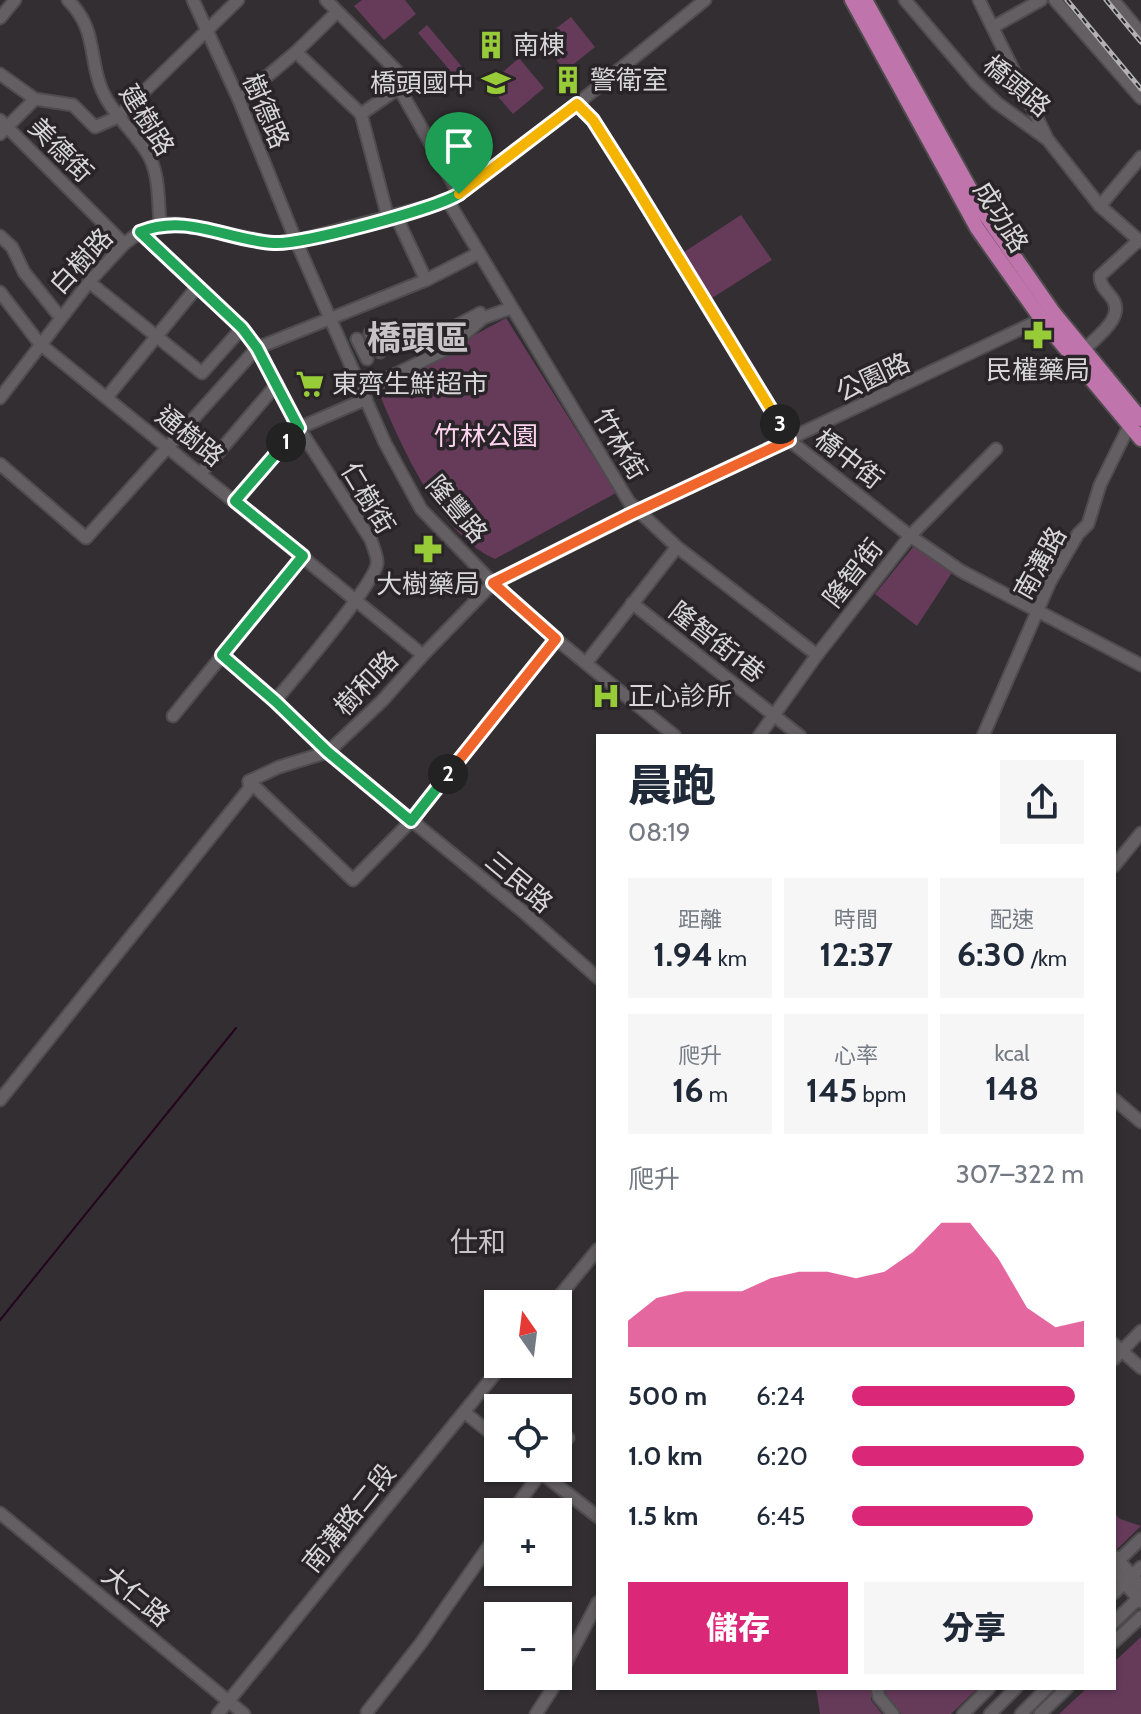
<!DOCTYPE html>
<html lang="zh-TW">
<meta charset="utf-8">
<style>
:root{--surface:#fff;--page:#f6f6f7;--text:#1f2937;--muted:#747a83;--accent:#db2777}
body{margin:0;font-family:Cabin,"Noto Sans TC",sans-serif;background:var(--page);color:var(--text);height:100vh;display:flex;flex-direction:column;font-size:30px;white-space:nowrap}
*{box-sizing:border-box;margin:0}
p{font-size:26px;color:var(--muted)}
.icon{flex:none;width:44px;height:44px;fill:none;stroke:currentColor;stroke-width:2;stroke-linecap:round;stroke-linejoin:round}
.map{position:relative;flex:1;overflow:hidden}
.drawer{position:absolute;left:596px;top:734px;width:520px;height:956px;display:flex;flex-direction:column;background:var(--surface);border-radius:0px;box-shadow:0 2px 6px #0004}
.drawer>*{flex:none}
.needle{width:52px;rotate:346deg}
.controls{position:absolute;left:484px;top:1290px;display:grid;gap:16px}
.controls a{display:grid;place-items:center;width:88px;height:88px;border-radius:0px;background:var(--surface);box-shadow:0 2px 6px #0004;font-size:40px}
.pin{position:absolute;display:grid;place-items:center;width:68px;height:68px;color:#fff;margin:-82px -34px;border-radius:50% 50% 50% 0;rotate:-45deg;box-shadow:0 0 8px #0007}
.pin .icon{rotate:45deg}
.km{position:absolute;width:40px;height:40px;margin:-20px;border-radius:50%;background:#222;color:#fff;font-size:22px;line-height:40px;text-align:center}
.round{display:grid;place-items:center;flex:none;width:84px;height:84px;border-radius:0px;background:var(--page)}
.overview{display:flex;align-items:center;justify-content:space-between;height:136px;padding:0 32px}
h1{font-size:44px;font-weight:800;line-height:60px}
.metrics{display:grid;grid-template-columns:repeat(3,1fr);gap:12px;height:136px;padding:8px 32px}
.metrics div{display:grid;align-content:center;border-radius:0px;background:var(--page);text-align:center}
.metrics b{font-size:34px;font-weight:800}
.metrics small{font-size:22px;font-weight:400}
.metrics p{font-size:22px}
.chart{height:224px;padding:16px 32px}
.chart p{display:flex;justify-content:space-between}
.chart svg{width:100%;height:144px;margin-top:8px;fill:var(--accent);opacity:.7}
.action{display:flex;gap:16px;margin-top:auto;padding:16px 32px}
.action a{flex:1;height:92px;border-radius:0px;background:var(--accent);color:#fff;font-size:32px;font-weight:800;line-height:92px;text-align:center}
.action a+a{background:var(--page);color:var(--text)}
ul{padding:0 32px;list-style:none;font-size:26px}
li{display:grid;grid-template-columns:128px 96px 1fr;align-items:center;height:60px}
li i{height:20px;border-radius:10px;background:var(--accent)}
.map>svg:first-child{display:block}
.green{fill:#663b5a}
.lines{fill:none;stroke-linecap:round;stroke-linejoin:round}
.stream{stroke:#25041e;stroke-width:2}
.minor-casing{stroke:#4f4c4e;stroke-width:15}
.major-casing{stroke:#4f4c4e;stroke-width:18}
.minor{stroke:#635f62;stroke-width:11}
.major{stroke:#bf75ac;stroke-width:14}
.rail-casing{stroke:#b4b1b3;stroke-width:5}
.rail{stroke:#282427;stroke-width:2;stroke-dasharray:6;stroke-linecap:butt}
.split-1-casing{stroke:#fff;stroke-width:16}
.split-2-casing{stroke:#fff;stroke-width:16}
.split-3-casing{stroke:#fff;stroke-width:16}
.split-4-casing{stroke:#fff;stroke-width:16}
.split-1{stroke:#22a559;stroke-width:10}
.split-2{stroke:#22a559;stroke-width:10}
.split-3{stroke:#f0652b;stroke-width:10}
.split-4{stroke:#f5b400;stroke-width:10}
.labels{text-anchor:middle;stroke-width:7;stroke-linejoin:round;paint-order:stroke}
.poi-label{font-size:26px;fill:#d9d6d8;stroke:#282427;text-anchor:start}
.street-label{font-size:26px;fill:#d9d6d8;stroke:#282427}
.park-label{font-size:26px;fill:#fdd3f0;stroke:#282427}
.neighbourhood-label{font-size:28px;fill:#c8c3c6;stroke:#282427}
.district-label{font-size:34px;font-weight:bold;fill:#c8c3c6;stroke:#282427}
</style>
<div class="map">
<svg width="1141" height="1714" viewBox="0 0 1141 1714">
<rect width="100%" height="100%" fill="#322e31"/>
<g class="green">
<polygon points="362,0 405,0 416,14 384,40 354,6"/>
<polygon points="571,17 595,47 565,71 541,40"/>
<polygon points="427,25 468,74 459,81 418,33"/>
<polygon points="519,58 544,88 513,114 488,85"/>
<polygon points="741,215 772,260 709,300 681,254"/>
<path d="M506 318 616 493 495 559C440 536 399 442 377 388Z"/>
<polygon points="914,546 953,571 917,626 875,594"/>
<polygon points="1114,1513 1120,1519 1141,1526 1114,1552"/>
<polygon points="1141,1637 1141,1714 1059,1714 1087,1688 1114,1688 1114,1662"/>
<polygon points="816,1688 871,1688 871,1700 882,1714 820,1714"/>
<polygon points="882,1688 978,1688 951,1714 901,1714 889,1702"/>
</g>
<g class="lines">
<polyline class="stream" points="0,1320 236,1028"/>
<defs>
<g id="minor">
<path d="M68 0C96 28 89 54 100 85 109 111 132 129 146 151 160 171 158 201 160 224"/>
<polyline points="193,0 239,100 296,241 385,443 421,509 493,583 556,639 675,736"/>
<polyline points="326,0 396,70 399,88 459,194"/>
<polyline points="905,0 975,82 997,103 1048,140 1100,206 1141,242"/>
<polyline points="979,0 1046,136"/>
<polyline points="1055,0 1141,98"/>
<polyline points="1113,0 1141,33"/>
<polyline points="0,18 15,0"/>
<polyline points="993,27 1041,0"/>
<polyline points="296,52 361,114 388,218"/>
<polyline points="0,74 35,99 73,105 95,127 118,117 238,0"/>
<polyline points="239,100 296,52 337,12"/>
<polyline points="577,104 593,120 633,183 789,440 910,536 961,571 1141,665"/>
<polyline points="361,114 399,88"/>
<polyline points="0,120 124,244"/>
<polyline points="0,134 35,99"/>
<polyline points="448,201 629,502 677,547 817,655"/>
<polyline points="1100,206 1141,157"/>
<polyline points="396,216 426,280"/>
<path d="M140 232 242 328 257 348 299 428 371 540C373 547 378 557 377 564 373 586 294 678 275 701"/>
<polyline points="0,236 12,247 24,272 60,317"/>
<polyline points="89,282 202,373 242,328"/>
<polyline points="0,292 40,344 423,655"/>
<polyline points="370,333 380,352"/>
<polyline points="456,338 452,328 480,313"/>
<polyline points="357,339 367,359"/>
<polyline points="376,345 391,337"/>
<path d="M1084 350C1097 336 1126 317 1112 298 1106 290 1100 286 1100 276L1139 240"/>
<polyline points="363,390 447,349 483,318 511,308"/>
<polyline points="107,397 197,287"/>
<polyline points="0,398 89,282 124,244 140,232 160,224 179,224 274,243 296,241 448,201 577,104 705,0"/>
<polyline points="0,464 86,538 257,348 426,280 479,253"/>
<polyline points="201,473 277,384"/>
<polyline points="235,501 299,428 366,399"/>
<polyline points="632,603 800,736"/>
<polyline points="222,655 275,701 328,752 521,910 598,978"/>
<polyline points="586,663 677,547"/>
<polyline points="173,716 303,556"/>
<polyline points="759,736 817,655 910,536 996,449"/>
<polyline points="983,736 1050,582 1078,534 1088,524 1100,485 1132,420"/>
<polyline points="249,781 279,767 328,752 382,701 423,655 493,583 629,515 1046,317"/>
<polyline points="249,781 353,880 411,821 556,639"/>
<polyline points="1114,866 1141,833"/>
<polyline points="1114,1099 1141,1122"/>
<polyline points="0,1100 249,789 249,781"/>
<polyline points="553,1304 598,1249"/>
<polyline points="1114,1344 1141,1368"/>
<polyline points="1114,1359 1141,1331"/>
<polyline points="464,1412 498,1439"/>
<polyline points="558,1451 568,1438"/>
<polyline points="535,1468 598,1517"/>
<polyline points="512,1512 544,1468"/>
<polyline points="0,1513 244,1714"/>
<polyline points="1116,1557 1141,1586"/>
<polyline points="1116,1563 1141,1539"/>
<polyline points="1114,1571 1141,1602"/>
<polyline points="1114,1593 1141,1567"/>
<polyline points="1114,1622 1141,1596"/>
<polyline points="1114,1642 1141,1617"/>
<polyline points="877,1688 879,1697 893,1714"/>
<polyline points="367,1712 421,1643 498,1533"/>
<polyline points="218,1714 503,1364"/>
<polyline points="536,1714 551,1691 598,1602"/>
<polyline points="963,1714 989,1688"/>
<polyline points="990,1714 1016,1688"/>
<polyline points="1021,1714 1047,1688"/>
<polyline points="1040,1714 1067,1688"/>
</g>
<g id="major">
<polyline points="852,0 977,228 1042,320 1141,439"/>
<polyline points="865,0 980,207 1053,312 1141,419"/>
</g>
</defs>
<use href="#minor" class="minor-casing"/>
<use href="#major" class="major-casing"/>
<use href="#minor" class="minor"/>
<use href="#major" class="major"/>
<defs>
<g id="rail">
<polyline points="1067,0 1141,89"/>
<polyline points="1106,0 1141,42"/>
</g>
</defs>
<use href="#rail" class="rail-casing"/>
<use href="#rail" class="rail"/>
</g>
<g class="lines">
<defs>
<path id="split-1" d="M286 442 299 428 257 348 242 328 140 232C187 213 226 240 274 243 301 245 435 209 459 194"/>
<polyline id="split-2" points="286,442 235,501 303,556 222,655 275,701 328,752 411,821 448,774"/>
<polyline id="split-3" points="448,774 556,639 493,583 629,515 789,440 780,424"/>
<polyline id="split-4" points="459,194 577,104 593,120 633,183 780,424"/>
</defs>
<use href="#split-1" class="split-1-casing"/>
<use href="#split-2" class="split-2-casing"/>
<use href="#split-3" class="split-3-casing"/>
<use href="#split-4" class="split-4-casing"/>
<use href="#split-1" class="split-1"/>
<use href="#split-2" class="split-2"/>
<use href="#split-3" class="split-3"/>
<use href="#split-4" class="split-4"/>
</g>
<defs>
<symbol id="building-bare" viewBox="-9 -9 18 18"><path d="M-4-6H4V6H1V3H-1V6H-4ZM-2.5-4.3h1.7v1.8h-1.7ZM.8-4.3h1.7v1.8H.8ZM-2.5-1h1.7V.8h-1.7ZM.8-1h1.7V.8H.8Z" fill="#97cc38" stroke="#282427" stroke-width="2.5" paint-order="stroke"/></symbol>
<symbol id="school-bare" viewBox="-9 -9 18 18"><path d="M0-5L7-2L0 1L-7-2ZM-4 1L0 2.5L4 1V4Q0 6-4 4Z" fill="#97cc38" stroke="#282427" stroke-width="2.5" paint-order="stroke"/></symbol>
<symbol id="pharmacy-bare" viewBox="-9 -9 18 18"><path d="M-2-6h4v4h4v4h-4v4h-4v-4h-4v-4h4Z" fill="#97cc38" stroke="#282427" stroke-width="2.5" paint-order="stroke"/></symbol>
<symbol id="supermarket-bare" viewBox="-9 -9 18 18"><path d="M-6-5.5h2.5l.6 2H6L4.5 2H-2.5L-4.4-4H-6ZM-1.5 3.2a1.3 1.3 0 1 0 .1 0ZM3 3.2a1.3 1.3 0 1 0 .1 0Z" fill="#97cc38" stroke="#282427" stroke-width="2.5" paint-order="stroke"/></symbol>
<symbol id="hospital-bare" viewBox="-9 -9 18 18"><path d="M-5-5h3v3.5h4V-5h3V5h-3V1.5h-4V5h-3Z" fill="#97cc38" stroke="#282427" stroke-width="2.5" paint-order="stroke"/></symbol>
</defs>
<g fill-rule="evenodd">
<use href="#building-bare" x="471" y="25" width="40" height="40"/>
<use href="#building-bare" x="548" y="60" width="40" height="40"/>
<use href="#school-bare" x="476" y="63" width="40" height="40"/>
<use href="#pharmacy-bare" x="1018" y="315" width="40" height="40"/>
<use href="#supermarket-bare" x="290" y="364" width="40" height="40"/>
<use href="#pharmacy-bare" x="408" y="529" width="40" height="40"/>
<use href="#hospital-bare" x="586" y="676" width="40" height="40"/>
</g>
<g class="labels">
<g class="poi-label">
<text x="513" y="54">南棟</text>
<text x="590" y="89">警衛室</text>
<text x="474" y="92" text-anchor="end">橋頭國中</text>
<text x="1038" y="379" text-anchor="middle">民權藥局</text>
<text x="332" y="393">東齊生鮮超市</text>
<text x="428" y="593" text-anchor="middle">大樹藥局</text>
<text x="628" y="705">正心診所</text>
</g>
<g class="street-label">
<text transform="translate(1017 86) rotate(40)" y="9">橋頭路</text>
<text transform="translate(266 111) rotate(67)" y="9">樹德路</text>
<text transform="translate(147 120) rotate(58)" y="9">建樹路</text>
<text transform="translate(61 150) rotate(45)" y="9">美德街</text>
<text transform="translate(1001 217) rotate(58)" y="9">成功路</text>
<text transform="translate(81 261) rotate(-47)" y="9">白樹路</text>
<text transform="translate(873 377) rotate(-25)" y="9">公園路</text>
<text transform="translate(190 436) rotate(39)" y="9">通樹路</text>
<text transform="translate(620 444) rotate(59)" y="9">竹林街</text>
<text transform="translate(849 459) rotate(38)" y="9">橋中街</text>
<text transform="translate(368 498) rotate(59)" y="9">仁樹街</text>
<text transform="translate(457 509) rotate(50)" y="9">隆豐路</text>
<text transform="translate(1040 563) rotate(-61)" y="9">南溝路</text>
<text transform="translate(853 573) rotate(-52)" y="9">隆智街</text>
<text transform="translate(717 642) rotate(38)" y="9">隆智街1巷</text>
<text transform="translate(366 683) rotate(-46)" y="9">樹和路</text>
<text transform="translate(519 882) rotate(40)" y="9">三民路</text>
<text transform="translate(349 1518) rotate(-51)" y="9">南溝路二段</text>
<text transform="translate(136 1596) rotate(39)" y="9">大仁路</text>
</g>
<g class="park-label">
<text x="486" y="445">竹林公園</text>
</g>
<g class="neighbourhood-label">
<text x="478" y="1252">仕和</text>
</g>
<g class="district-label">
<text x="418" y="350">橋頭區</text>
</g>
</g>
</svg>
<div class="controls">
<a><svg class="needle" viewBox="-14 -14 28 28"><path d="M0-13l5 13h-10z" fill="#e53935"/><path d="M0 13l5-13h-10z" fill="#747a83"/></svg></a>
<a><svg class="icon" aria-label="locate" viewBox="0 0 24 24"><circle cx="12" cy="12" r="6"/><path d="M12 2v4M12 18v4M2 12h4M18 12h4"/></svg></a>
<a>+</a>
<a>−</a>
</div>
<div class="pin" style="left:459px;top:194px;background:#1e9e55"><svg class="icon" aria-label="arrive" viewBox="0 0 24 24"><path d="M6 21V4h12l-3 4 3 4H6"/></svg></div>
<b class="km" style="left:286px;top:442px">1</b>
<b class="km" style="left:448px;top:774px">2</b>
<b class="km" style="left:780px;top:424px">3</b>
<section class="drawer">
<div class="overview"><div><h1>晨跑</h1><p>08:19</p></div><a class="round"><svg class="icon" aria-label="share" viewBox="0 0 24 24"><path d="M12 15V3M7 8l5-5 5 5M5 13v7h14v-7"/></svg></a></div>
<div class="metrics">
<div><p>距離</p><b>1.94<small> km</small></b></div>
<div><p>時間</p><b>12:37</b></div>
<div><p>配速</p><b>6:30<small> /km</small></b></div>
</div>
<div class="metrics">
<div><p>爬升</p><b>16<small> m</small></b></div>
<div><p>心率</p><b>145<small> bpm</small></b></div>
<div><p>kcal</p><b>148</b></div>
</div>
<div class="chart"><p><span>爬升</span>307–322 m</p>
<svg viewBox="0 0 160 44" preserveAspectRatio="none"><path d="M0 44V36L10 29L20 27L30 27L40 27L50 23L60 21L70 21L80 23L90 21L100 15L110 6L120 6L130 17L140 32L150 38L160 36V44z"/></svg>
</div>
<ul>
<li><b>500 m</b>6:24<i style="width:96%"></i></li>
<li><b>1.0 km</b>6:20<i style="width:100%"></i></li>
<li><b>1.5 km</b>6:45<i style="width:78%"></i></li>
</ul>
<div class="action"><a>儲存</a><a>分享</a></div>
</section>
</div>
